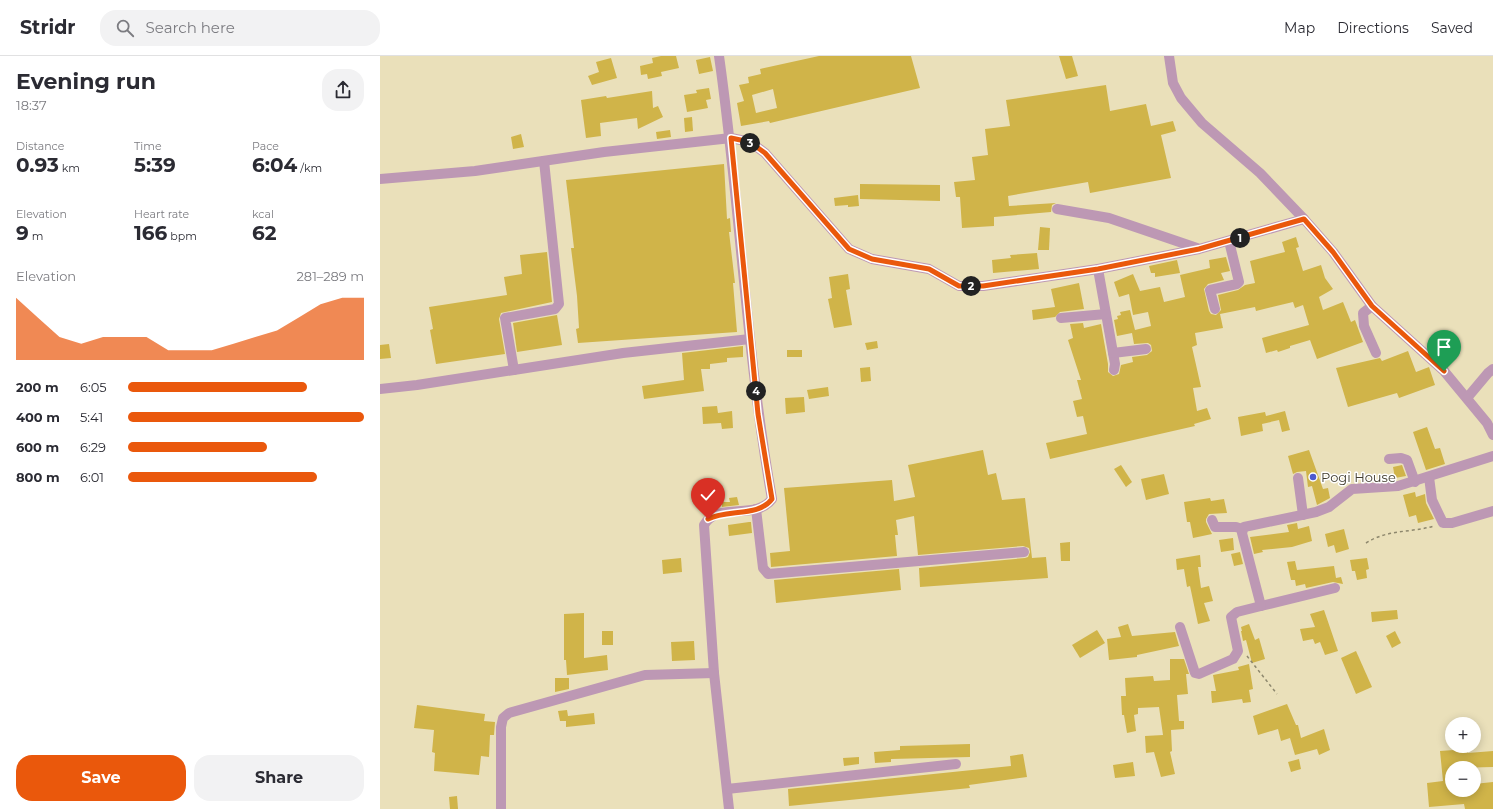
<!DOCTYPE html>
<meta charset="utf-8">
<style>
:root{--surface:#fff;--page:#f2f2f3;--text:#2b2b33;--muted:#7c7c81;--line:#e1e1e2;--accent:#ea580c}
body{margin:0;font-family:Montserrat,sans-serif;background:var(--page);color:var(--text);height:100vh;display:flex;flex-direction:column;font-size:15px;white-space:nowrap}
*{box-sizing:border-box;margin:0}
p{font-size:13px;color:var(--muted)}
.icon{flex:none;width:22px;height:22px;fill:none;stroke:currentColor;stroke-width:2;stroke-linecap:round;stroke-linejoin:round}
.map{position:relative;flex:1;overflow:hidden}
.side{display:flex;flex-direction:column;background:var(--surface);width:380px}
.side>*{flex:none}
.tools{position:absolute;left:1065px;top:661px;display:grid;gap:8px}
.tools a{display:grid;place-items:center;width:36px;height:36px;border-radius:50%;background:var(--surface);box-shadow:0 2px 10px #0003;font-size:20px}
.pin{position:absolute;display:grid;place-items:center;width:34px;height:34px;color:#fff;margin:-41px -17px;border-radius:50% 50% 50% 0;rotate:-45deg;box-shadow:0 0 4px #0007}
.pin .icon{rotate:45deg}
.km{position:absolute;width:20px;height:20px;margin:-10px;border-radius:50%;background:#222;color:#fff;font-size:11px;line-height:20px;text-align:center}
.round{display:grid;place-items:center;flex:none;width:42px;height:42px;border-radius:16px;background:var(--page)}
.head{display:flex;align-items:center;justify-content:space-between;height:68px;padding:0 16px}
h1{font-size:22px;font-weight:700;line-height:30px}
.figures{display:grid;grid-template-columns:repeat(3,1fr);gap:6px;height:68px;padding:4px 16px}
.figures div{display:grid;align-content:center}
.figures b{font-size:20px;font-weight:700}
.figures small{font-size:11px;font-weight:400}
.figures p{font-size:11px}
.chart{height:112px;padding:8px 16px}
.chart p{display:flex;justify-content:space-between}
.chart svg{width:100%;height:72px;margin-top:4px;fill:var(--accent);opacity:.7}
.primary-button{display:flex;gap:8px;margin-top:auto;padding:8px 16px}
.primary-button a{flex:1;height:46px;border-radius:16px;background:var(--accent);color:#fff;font-size:16px;font-weight:700;line-height:46px;text-align:center}
.primary-button a+a{background:var(--page);color:var(--text)}
ul{padding:0 16px;list-style:none;font-size:13px}
li{display:grid;grid-template-columns:64px 48px 1fr;align-items:center;height:30px}
li i{height:10px;border-radius:5px;background:var(--accent)}
header{display:flex;align-items:center;gap:24px;box-sizing:border-box;height:56px;padding:0 20px;background:var(--surface);border-bottom:1px solid var(--line)}
header strong{font-size:19px}
nav{display:flex;gap:22px;margin-inline-start:auto;font-size:14px}
.search{width:280px;height:36px;background:var(--page);display:flex;align-items:center;gap:10px;box-sizing:border-box;padding:0 14px;border-radius:16px;color:var(--muted);font-size:15px}
main{display:flex;flex:1;min-height:0}
.map>svg:first-child{display:block}
.building{fill:#d0b449;fill-rule:evenodd}
.lines{fill:none;stroke-linecap:round;stroke-linejoin:round}
.path{stroke:#8d876d;stroke-width:1.5;stroke-dasharray:3 3;stroke-linecap:butt}
.minor{stroke:#bd98b4;stroke-width:10}
.route-casing{stroke:#fff;stroke-width:8}
.route{stroke:#ea580c;stroke-width:5}
.poi-dot{fill:#4e59cf;stroke:#fff;stroke-width:1.5}
.labels{text-anchor:middle;stroke-width:3;stroke-linejoin:round;paint-order:stroke}
.poi-label{font-size:13px;fill:#413d2e;stroke:#fff;text-anchor:start}
</style>
<header>
<strong>Stridr</strong>
<div class="search"><svg class="icon" aria-label="search" viewBox="0 0 24 24"><circle cx="10" cy="10" r="6"/><path d="M15 15l6 6"/></svg>Search here</div>
<nav><a>Map</a><a>Directions</a><a>Saved</a></nav>
</header>
<main>
<section class="side">
<div class="head"><div><h1>Evening run</h1><p>18:37</p></div><a class="round"><svg class="icon" aria-label="share" viewBox="0 0 24 24"><path d="M12 15V3M7 8l5-5 5 5M5 13v7h14v-7"/></svg></a></div>
<div class="figures">
<div><p>Distance</p><b>0.93<small> km</small></b></div>
<div><p>Time</p><b>5:39</b></div>
<div><p>Pace</p><b>6:04<small> /km</small></b></div>
</div>
<div class="figures">
<div><p>Elevation</p><b>9<small> m</small></b></div>
<div><p>Heart rate</p><b>166<small> bpm</small></b></div>
<div><p>kcal</p><b>62</b></div>
</div>
<div class="chart"><p><span>Elevation</span>281–289 m</p>
<svg viewBox="0 0 160 44" preserveAspectRatio="none"><path d="M0 44V6L10 18L20 30L30 34L40 30L50 30L60 30L70 38L80 38L90 38L100 34L110 30L120 26L130 18L140 10L150 6L160 6V44z"/></svg>
</div>
<ul>
<li><b>200 m</b>6:05<i style="width:76%"></i></li>
<li><b>400 m</b>5:41<i style="width:100%"></i></li>
<li><b>600 m</b>6:29<i style="width:59%"></i></li>
<li><b>800 m</b>6:01<i style="width:80%"></i></li>
</ul>
<div class="primary-button"><a>Save</a><a>Share</a></div>
</section>
<div class="map">
<svg width="1113" height="753" viewBox="0 0 1113 753">
<rect width="100%" height="100%" fill="#eae0ba"/>
<g class="building">
<polygon points="281,0 296,0 299,12 281,16 282,20 268,23 267,18 261,19 260,10 273,7 272,2"/>
<path d="M439 0H531L540 32 390 67 389 65 361 70 357 47 364 45 359 29 369 27 368 21 381 18 380 13ZM393 33 397 52 376 57 372 39Z"/>
<polygon points="679,0 692,0 698,20 686,23"/>
<polygon points="330,1 333,15 319,18 316,4"/>
<polygon points="231,2 237,22 212,29 208,20 219,16 216,6"/>
<polygon points="726,29 730,55 766,48 771,70 793,65 796,75 781,79 791,122 710,137 708,126 628,140 629,150 676,147 672,149 671,156 614,161 614,170 582,172 580,141 576,141 574,126 595,124 592,101 608,99 605,73 630,70 626,44"/>
<polygon points="329,32 331,43 326,44 328,52 307,56 304,39 317,37 316,34"/>
<polygon points="272,35 273,52 278,50 283,61 258,73 257,62 220,67 221,80 206,82 201,44 226,40 227,42"/>
<polygon points="312,61 313,75 305,76 304,62"/>
<polygon points="290,74 291,81 277,83 276,76"/>
<polygon points="141,78 144,91 133,93 131,81"/>
<polygon points="344,108 347,163 350,162 351,176 349,176 355,227 353,227 357,276 198,287 196,273 199,272 197,240 191,192 194,192 186,124"/>
<polygon points="480,128 560,129 560,145 480,143"/>
<polygon points="478,139 479,150 468,151 468,149 455,150 454,142"/>
<polygon points="660,171 670,172 669,194 658,194"/>
<polygon points="916,181 919,191 916,192 923,215 941,209 945,222 953,233 939,241 943,254 963,246 971,266 975,264 983,286 937,303 930,284 910,290 910,292 898,296 897,294 886,297 882,282 929,269 923,249 915,252 913,246 876,255 875,251 840,258 843,272 815,277 817,289 812,291 821,331 813,332 817,355 827,352 831,363 814,368 815,370 670,403 666,387 707,378 703,360 697,361 693,345 702,343 697,324 701,324 688,284 693,282 690,268 703,267 704,272 721,268 728,308 728,316 733,320 739,318 741,309 753,306 752,301 767,299 772,295 771,289 768,287 754,288 752,277 737,280 734,264 738,263 737,260 741,259 740,256 750,254 755,274 771,270 768,256 753,259 749,238 739,241 734,226 753,218 760,235 780,231 784,246 805,241 800,219 830,212 829,204 846,201 850,215 841,217 844,224 828,228 824,233 829,255 831,258 836,259 841,254 838,239 858,234 865,229 875,227 870,205 905,196 902,186"/>
<polygon points="167,196 172,246 121,257 119,263 125,298 56,308 50,274 53,273 49,251 127,239 124,221 142,218 140,199"/>
<polygon points="657,197 659,213 613,217 612,204 631,202 630,199"/>
<polygon points="797,204 800,217 775,221 775,217 771,217 769,210"/>
<polygon points="468,218 470,233 466,234 472,269 454,272 448,243 452,242 449,221"/>
<polygon points="699,227 704,253 680,256 675,261 653,264 652,254 675,251 671,233"/>
<polygon points="177,259 182,289 137,296 133,267"/>
<polygon points="497,285 498,292 487,294 485,287"/>
<polygon points="9,288 11,302 0,303 0,289"/>
<polygon points="363,290 363,301 347,302 347,306 330,308 330,313 321,313 324,335 264,343 262,330 304,324 302,297"/>
<rect x="407" y="294" width="15" height="7"/>
<polygon points="1028,295 1036,316 1049,311 1055,329 1019,342 1017,337 968,351 956,312 1000,302 1002,305"/>
<polygon points="490,311 491,325 481,326 480,312"/>
<polygon points="448,331 449,340 429,343 427,334"/>
<polygon points="424,341 425,356 406,358 405,342"/>
<polygon points="337,350 338,357 352,355 353,372 342,373 341,367 323,368 322,351"/>
<polygon points="905,355 910,374 902,376 899,364 882,368 883,375 861,380 858,361 885,356 886,360"/>
<polygon points="1047,371 1055,393 1060,392 1065,408 1046,414 1033,376"/>
<polygon points="603,394 608,419 616,417 622,444 645,442 652,502 666,501 668,522 540,531 539,512 645,502 648,501 650,496 649,492 643,490 538,499 534,460 516,464 518,479 515,479 517,500 391,511 390,497 410,495 404,432 512,424 514,445 535,441 528,409"/>
<polygon points="929,394 943,433 948,432 950,442 937,449 932,430 928,431 926,415 917,416 913,418 908,400"/>
<polygon points="741,409 752,426 746,431 734,413"/>
<polygon points="1022,409 1026,420 1015,422 1013,411"/>
<polygon points="784,418 789,438 766,444 761,423"/>
<polygon points="1035,436 1036,441 1045,438 1046,447 1054,463 1038,467 1036,459 1029,461 1023,439"/>
<polygon points="357,441 359,449 342,451 342,446 350,446 349,442"/>
<polygon points="830,442 831,445 844,443 847,457 829,458 826,463 826,466 832,478 813,482 810,466 807,466 804,446"/>
<polygon points="369,466 371,466 372,477 349,480 348,469"/>
<polygon points="917,467 918,473 929,470 932,485 912,491 882,494 883,496 874,498 870,481 909,476 907,469"/>
<polygon points="964,473 969,493 956,497 954,489 948,491 945,478"/>
<polygon points="853,482 854,494 841,496 839,484"/>
<polygon points="690,486 690,505 681,505 680,487"/>
<polygon points="860,496 863,508 854,510 851,498"/>
<polygon points="820,499 821,511 818,511 821,532 829,530 833,545 824,547 830,565 818,568 810,530 807,531 804,513 797,514 796,503"/>
<polygon points="301,502 302,516 283,518 282,504"/>
<polygon points="987,502 989,513 986,514 987,522 977,524 975,515 972,515 970,504"/>
<polygon points="915,505 917,514 954,510 956,522 961,521 963,528 953,526 926,532 925,528 916,530 915,524 911,524 907,506"/>
<polygon points="519,513 521,534 396,547 394,524"/>
<polygon points="944,554 958,595 945,599 940,586 935,588 933,583 923,585 920,573 935,571 930,558"/>
<polygon points="1017,554 1018,563 992,566 991,556"/>
<polygon points="204,557 204,602 227,599 228,614 187,619 186,604 184,604 184,558"/>
<polygon points="748,568 752,580 795,576 799,590 757,599 757,601 729,604 727,583 741,581 738,571"/>
<polygon points="869,568 875,584 879,582 885,603 872,607 866,584 863,585 861,575 862,575 861,571"/>
<polygon points="717,574 725,587 700,602 692,589"/>
<rect x="222" y="575" width="11" height="14"/>
<polygon points="1015,575 1021,587 1012,592 1006,580"/>
<polygon points="314,585 315,604 292,605 291,586"/>
<polygon points="976,595 992,631 976,638 961,602"/>
<polygon points="790,603 804,603 809,618 806,618 808,638 797,639 799,665 804,665 804,673 791,674 792,695 790,696 795,718 781,721 774,696 766,697 765,680 783,679 779,651 758,652 758,658 754,659 756,675 747,677 744,659 742,659 741,640 746,640 745,622 773,620 774,625 790,624"/>
<polygon points="869,608 873,633 869,634 871,646 863,647 862,643 832,647 831,635 836,635 833,619 859,614 858,611"/>
<polygon points="175,622 189,622 189,633 175,636"/>
<polygon points="907,648 916,669 918,669 921,682 944,673 950,694 939,699 937,693 915,699 910,682 901,685 898,673 878,679 873,660"/>
<polygon points="37,649 105,658 104,665 115,666 114,679 110,679 109,701 101,700 99,719 54,715 55,697 52,696 54,674 34,672"/>
<polygon points="187,654 188,660 214,657 215,668 186,671 186,665 180,665 178,655"/>
<polygon points="590,688 590,701 511,703 511,706 495,707 494,696 520,694 520,690"/>
<polygon points="1088,693 1088,697 1113,695 1113,711 1072,712 1072,734 1094,734 1094,728 1113,726 1113,753 1085,753 1084,748 1049,751 1047,727 1063,725 1060,695"/>
<polygon points="643,698 647,721 589,729 590,732 409,750 408,733 631,710 630,700"/>
<polygon points="479,701 479,708 464,710 463,702"/>
<polygon points="919,703 921,713 911,716 908,706"/>
<polygon points="753,706 755,720 735,722 733,709"/>
<polygon points="77,740 78,753 70,753 69,741"/>
</g>
<g class="lines">
<g class="path">
<path d="M986 487C1008 473 1030 477 1054 470"/>
<polyline points="867,600 897,638"/>
</g>
<g class="minor">
<path d="M339 0C360 147 366 297 392 443 376 465 338 445 324 469L334 617 349 753"/>
<polyline points="789,0 793,27 801,42 822,67 880,117 924,163 953,196 992,250 1064,315 1107,367 1113,379"/>
<polyline points="0,123 95,115 224,96 351,82 370,86 385,97 469,193 492,203 549,213 579,230 603,230 718,213 819,193 924,163"/>
<polyline points="677,153 729,162 817,192"/>
<polyline points="718,213 735,308 734,314"/>
<polyline points="992,250 983,257 984,270 996,297"/>
<polyline points="835,253 830,234 857,228 859,226 849,185"/>
<polyline points="681,262 726,258"/>
<polyline points="733,297 766,293"/>
<polyline points="134,314 125,262 175,253 179,248 164,105"/>
<polyline points="0,333 37,329 243,297 370,283"/>
<polyline points="1087,342 1108,317 1113,313"/>
<polyline points="1009,403 1021,402 1027,404 1035,426"/>
<polyline points="1049,421 1052,444 1063,467 1072,467 1113,455"/>
<polyline points="918,422 923,459"/>
<polyline points="376,453 383,512 388,518 644,496"/>
<polyline points="832,464 835,471 856,471 862,473"/>
<polyline points="881,550 955,532"/>
<polyline points="800,571 815,617 819,618 853,603 858,595 851,561 857,556 881,550 862,477 864,471 936,456 949,451 972,433 1018,430 1113,400"/>
<polyline points="347,733 576,708"/>
<polyline points="121,753 121,671 123,662 129,657 265,619 334,617"/>
</g>
</g>
<g class="lines">
<defs>
<path id="route" d="M328 463C347 453 379 461 392 443L378 358 351 82 370 86 385 97 469 193 492 203 549 213 579 230H603L718 213 819 193 924 163 953 196 992 250 1064 315"/>
</defs>
<use href="#route" class="route-casing"/>
<use href="#route" class="route"/>
</g>
<circle class="poi-dot" cx="933" cy="421" r="4"/>
<g class="labels">
<g class="poi-label">
<text x="941" y="426">Pogi House</text>
</g>
</g>
</svg>
<div class="tools">
<a>+</a>
<a>−</a>
</div>
<div class="pin" style="left:1064px;top:315px;background:#1e9e55"><svg class="icon" aria-label="arrive" viewBox="0 0 24 24"><path d="M6 21V4h12l-3 4 3 4H6"/></svg></div>
<div class="pin" style="left:328px;top:463px;background:#d93025"><svg class="icon" aria-label="check" viewBox="0 0 24 24"><path d="M5 12l5 5 9-10"/></svg></div>
<b class="km" style="left:860px;top:182px">1</b>
<b class="km" style="left:591px;top:230px">2</b>
<b class="km" style="left:370px;top:87px">3</b>
<b class="km" style="left:376px;top:335px">4</b>
</div>
</main>
